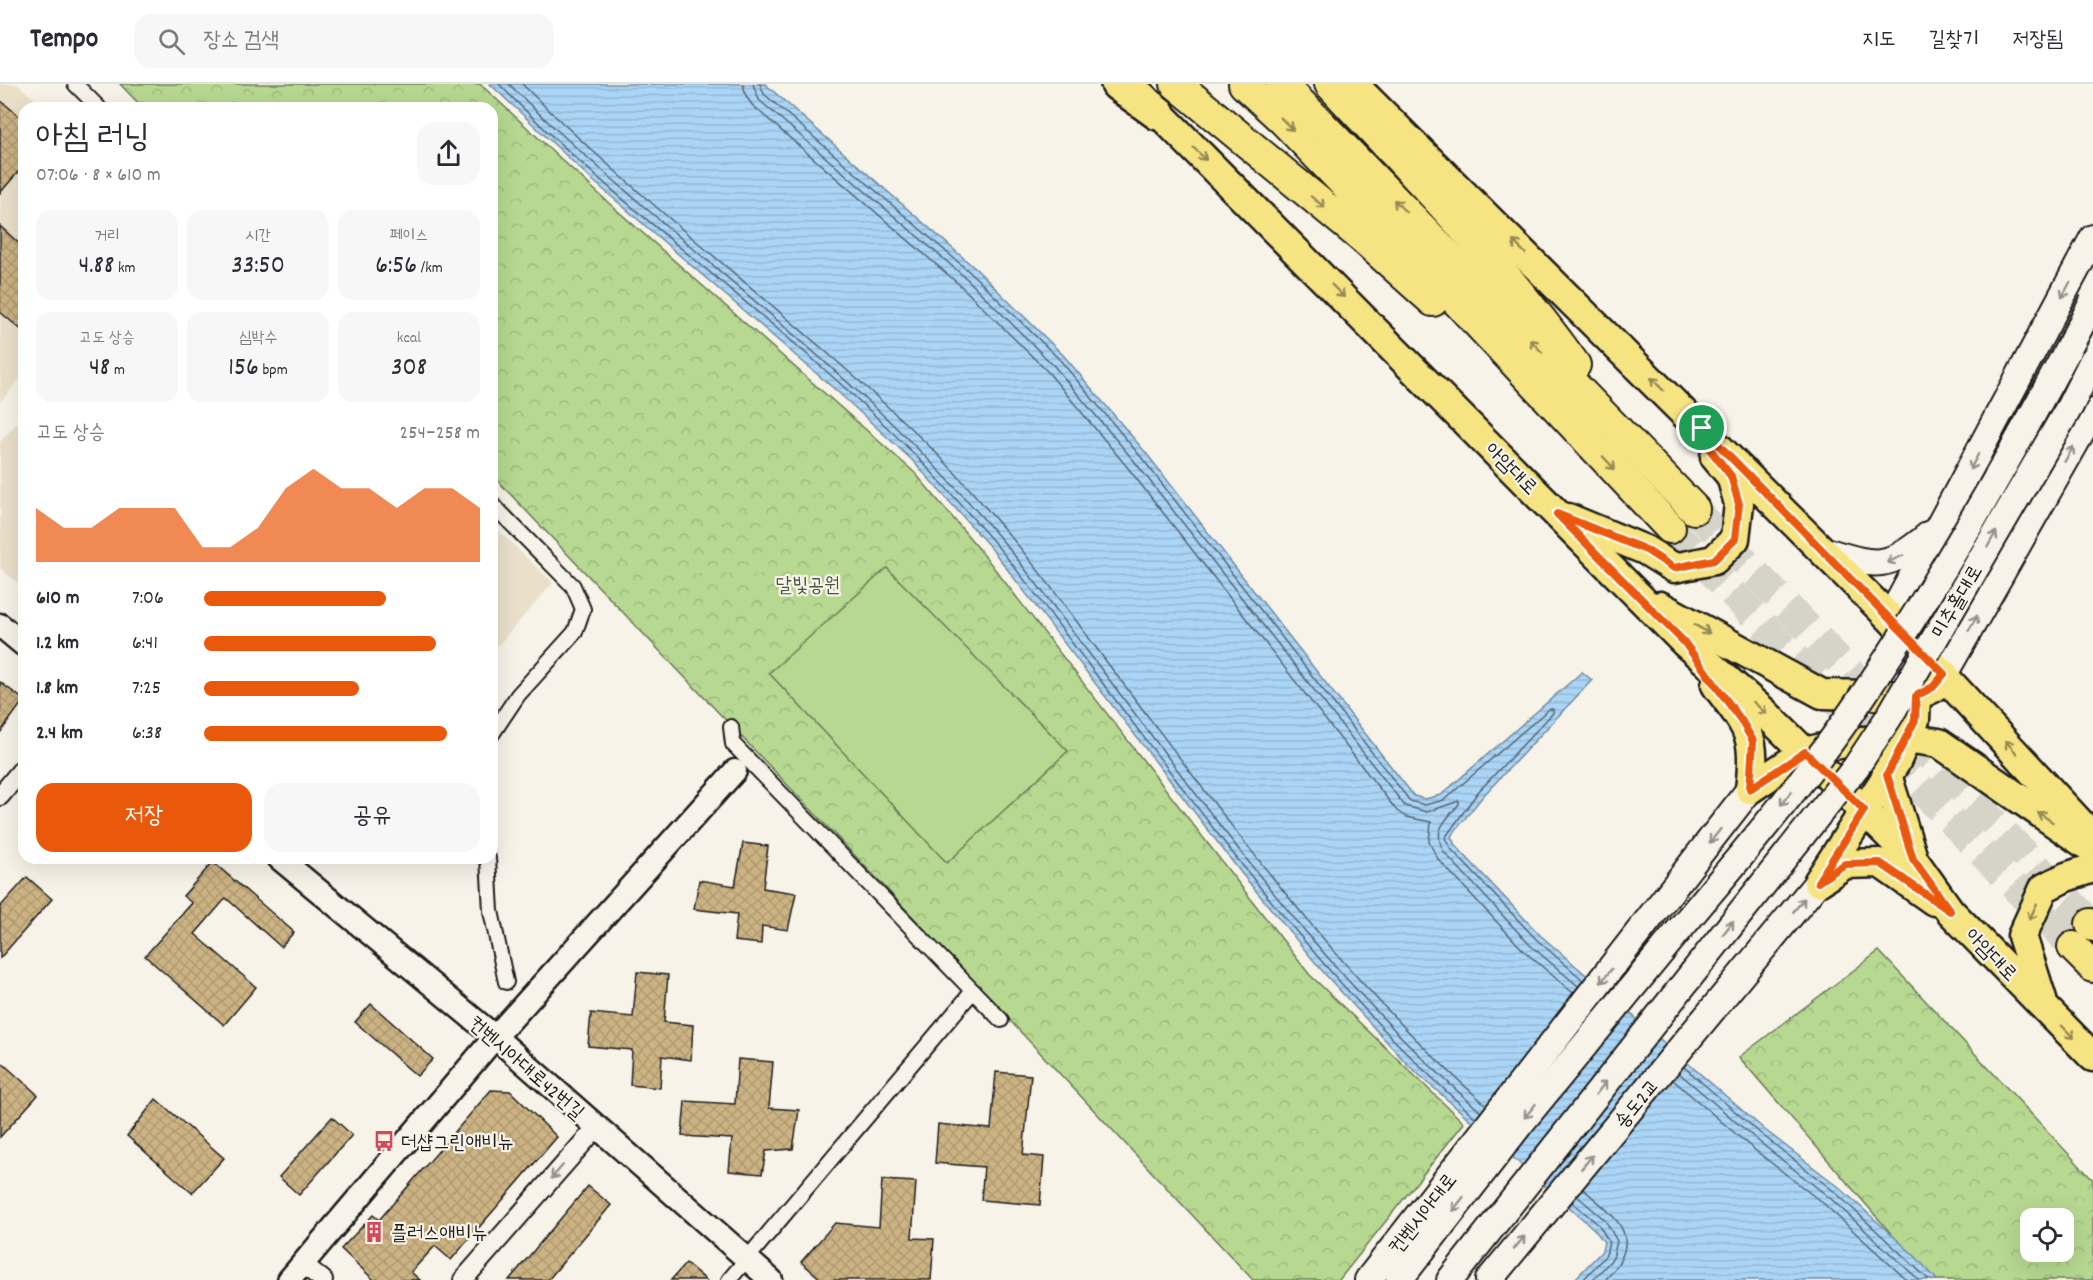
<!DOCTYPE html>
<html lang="ko">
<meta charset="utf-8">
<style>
:root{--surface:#fff;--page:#f7f7f7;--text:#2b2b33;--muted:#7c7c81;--line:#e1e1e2;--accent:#ea580c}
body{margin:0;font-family:Dekko,"Poor Story",sans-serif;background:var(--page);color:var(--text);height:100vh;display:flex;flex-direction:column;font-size:22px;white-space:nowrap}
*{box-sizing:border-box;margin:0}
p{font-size:20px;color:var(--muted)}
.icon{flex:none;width:33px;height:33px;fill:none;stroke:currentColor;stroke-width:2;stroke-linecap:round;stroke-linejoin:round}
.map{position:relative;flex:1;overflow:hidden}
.details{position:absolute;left:18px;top:18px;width:480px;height:762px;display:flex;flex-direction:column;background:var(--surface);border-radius:18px;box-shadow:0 6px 24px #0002}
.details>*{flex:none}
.tools{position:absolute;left:2020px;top:1124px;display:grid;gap:12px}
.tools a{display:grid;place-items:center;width:54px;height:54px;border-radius:12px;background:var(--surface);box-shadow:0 6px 24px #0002;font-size:30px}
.pin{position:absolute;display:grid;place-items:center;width:51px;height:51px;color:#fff;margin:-26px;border:3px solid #fff;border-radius:50%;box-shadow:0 2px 6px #0007}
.round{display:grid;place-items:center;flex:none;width:63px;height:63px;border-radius:18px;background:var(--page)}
.head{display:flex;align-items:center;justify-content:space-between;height:102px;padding:0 18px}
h1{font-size:33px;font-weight:600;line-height:45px}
.figures{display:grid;grid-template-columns:repeat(3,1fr);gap:9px;height:102px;padding:6px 18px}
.figures div{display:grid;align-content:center;border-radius:15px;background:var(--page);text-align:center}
.figures b{font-size:26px;font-weight:600}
.figures small{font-size:16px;font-weight:400}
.figures p{font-size:16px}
.chart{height:168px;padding:12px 18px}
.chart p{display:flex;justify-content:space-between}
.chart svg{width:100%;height:108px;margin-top:6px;fill:var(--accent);opacity:.7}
.action{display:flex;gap:12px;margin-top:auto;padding:12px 18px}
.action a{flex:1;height:69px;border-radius:18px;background:var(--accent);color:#fff;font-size:24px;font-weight:600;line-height:69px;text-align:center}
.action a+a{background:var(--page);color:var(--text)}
ul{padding:0 18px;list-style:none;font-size:20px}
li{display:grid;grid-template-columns:96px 72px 1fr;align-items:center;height:45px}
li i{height:15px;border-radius:8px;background:var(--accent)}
header{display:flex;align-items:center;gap:36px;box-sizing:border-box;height:84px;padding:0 30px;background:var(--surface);border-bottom:2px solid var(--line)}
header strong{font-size:28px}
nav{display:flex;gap:33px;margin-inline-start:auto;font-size:21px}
.search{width:420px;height:54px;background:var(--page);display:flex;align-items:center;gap:15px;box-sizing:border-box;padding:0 21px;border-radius:18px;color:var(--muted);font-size:22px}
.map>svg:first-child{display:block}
.built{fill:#eae0ca}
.park{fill:url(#park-crowns);stroke:#697a56;stroke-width:1.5;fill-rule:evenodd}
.garden{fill:#b6d891;stroke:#697a56;stroke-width:1.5}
.water{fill:url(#water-rules);stroke:#728b9f;stroke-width:1.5}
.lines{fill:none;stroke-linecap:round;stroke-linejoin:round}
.shore{stroke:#556673;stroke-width:1.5}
.building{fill:url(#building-cross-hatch);stroke:#1c1c1c;stroke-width:1.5}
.trunk-tunnel{stroke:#d6d3c9;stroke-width:30;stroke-dasharray:30 15;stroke-linecap:butt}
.pedestrian-casing{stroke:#1c1c1c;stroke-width:18}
.minor-casing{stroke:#1c1c1c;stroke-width:22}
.tertiary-casing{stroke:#1c1c1c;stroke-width:27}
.secondary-casing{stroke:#1c1c1c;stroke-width:30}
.primary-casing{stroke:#1c1c1c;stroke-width:33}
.trunk-casing{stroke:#1c1c1c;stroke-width:34}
.motorway-casing{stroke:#1c1c1c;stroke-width:38}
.pedestrian{stroke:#f7f3e8;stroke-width:14}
.minor{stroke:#f7f3e8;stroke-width:18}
.tertiary{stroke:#f7f3e8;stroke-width:22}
.secondary{stroke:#f7f3e8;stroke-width:26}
.primary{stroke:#f6e381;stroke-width:28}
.trunk{stroke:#f6e381;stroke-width:30}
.motorway{stroke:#f6e381;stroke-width:33}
.secondary-bridge-casing{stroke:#1c1c1c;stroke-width:30;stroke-linecap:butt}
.secondary-bridge{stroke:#f7f3e8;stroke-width:26}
.oneway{stroke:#948954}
.oneway2{stroke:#94928c}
.route-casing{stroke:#fff;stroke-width:12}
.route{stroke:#ea580c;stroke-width:8}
.labels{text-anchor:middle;stroke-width:4.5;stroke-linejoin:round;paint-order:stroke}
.street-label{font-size:20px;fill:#1c1c1c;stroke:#f7f3e8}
.park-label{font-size:20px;fill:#4a543f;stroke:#f7f3e8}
.poi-label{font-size:20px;fill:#1c1c1c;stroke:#f7f3e8;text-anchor:start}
</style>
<header>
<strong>Tempo</strong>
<div class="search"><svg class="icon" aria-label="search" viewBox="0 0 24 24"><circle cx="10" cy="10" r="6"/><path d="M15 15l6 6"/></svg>장소 검색</div>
<nav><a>지도</a><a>길찾기</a><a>저장됨</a></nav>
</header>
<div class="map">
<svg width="2093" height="1196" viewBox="0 0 2093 1196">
<defs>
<pattern id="park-crowns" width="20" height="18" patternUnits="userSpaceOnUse" patternTransform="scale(1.5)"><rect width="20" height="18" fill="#b6d891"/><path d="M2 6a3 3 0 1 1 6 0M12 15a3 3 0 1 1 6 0" fill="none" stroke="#9cb97c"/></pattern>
<pattern id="water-rules" width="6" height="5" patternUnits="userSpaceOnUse" patternTransform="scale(1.5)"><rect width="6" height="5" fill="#abd5f6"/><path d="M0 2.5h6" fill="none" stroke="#93b6d2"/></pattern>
<pattern id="building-cross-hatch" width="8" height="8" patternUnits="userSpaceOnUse" patternTransform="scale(1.5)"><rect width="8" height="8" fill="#ccb383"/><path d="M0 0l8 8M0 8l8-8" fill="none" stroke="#af9971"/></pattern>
</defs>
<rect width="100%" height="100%" fill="#f7f3e8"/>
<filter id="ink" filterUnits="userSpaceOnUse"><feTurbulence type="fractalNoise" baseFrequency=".0167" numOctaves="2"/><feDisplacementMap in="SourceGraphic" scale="12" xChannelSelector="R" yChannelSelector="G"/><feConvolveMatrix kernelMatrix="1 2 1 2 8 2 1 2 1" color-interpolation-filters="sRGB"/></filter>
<g filter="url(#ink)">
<g class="built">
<polygon points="0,0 17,0 45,24 24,24 24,290 0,318"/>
<polygon points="24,331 24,504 0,484 0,358"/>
<polygon points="492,440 553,499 492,568"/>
</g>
<g class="park">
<polygon points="120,0 480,0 611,121 915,389 980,466 1309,890 1464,1039 1339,1196 1253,1196 882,800 492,391 492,24 143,24"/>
<path d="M1879 867 2093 1096V1196H1931L1739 973ZM2031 1134H2064V1167H2031Z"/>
</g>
<polygon class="garden" points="887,484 1068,667 947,779 769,589"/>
<polygon class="water" points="490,0 765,0 976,185 1064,272 1146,369 1414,712 1425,715 1441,711 1582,588 1592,596 1483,712 1451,752 1455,761 1540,851 1765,1046 1839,1103 1915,1172 1937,1196 1574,1196 1602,1167 1604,1158 1594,1145 1409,982 1324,889 1242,790 991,464 912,376 839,309 590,94"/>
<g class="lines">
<g class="shore">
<path d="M499 0C629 134 786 239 916 372 943 399 968 429 993 457 1029 499 1061 545 1094 588 1213 743 1328 905 1476 1034"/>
<path d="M509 0C550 42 596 81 641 120 765 227 895 329 1001 455 1031 491 1059 530 1088 568 1210 727 1328 896 1481 1028"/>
<path d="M522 0C649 126 795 233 924 357 953 384 979 416 1005 446 1042 488 1075 536 1109 581 1226 734 1340 894 1486 1021"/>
<polyline points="743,0 746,12 753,22 961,202 1048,288 1128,384 1397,727 1406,733 1431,738 1429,758 1438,775 1524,867 1573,909"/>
<path d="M753 0 759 16 967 195 1054 282 1135 378 1405 722 1427 728 1459 717V720C1445 738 1432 745 1444 768L1530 861 1578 902"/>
<polyline points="760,0 764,10 972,190 1060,276 1141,373 1410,717 1425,721 1444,716 1549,625 1553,625 1553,629 1478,708 1445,754 1451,765 1536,855 1583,896"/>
<polyline points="1684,983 1761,1050 1835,1108 1929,1196"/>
<polyline points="1679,989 1757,1056 1830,1114 1919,1196"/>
<polyline points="1673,996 1751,1063 1824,1120 1907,1196"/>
<path d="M1583 1105C1618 1135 1646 1154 1605 1196"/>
<polyline points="1577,1112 1605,1136 1617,1157 1613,1174 1593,1196"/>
<polyline points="1572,1118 1599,1141 1609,1158 1606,1171 1583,1196"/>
</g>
</g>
<g class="building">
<polygon points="0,16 24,36 24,81 0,109"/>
<polygon points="0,142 24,164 24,248 0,228"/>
<polygon points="0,598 24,616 0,649"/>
<polygon points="743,759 768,762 763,804 796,809 788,846 762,842 761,860 734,857 737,830 694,825 699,796 735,802"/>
<polygon points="213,778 294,848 281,863 226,814 195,850 256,903 224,941 145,872 192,819 183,812"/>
<polygon points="27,793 52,815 0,874 0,823"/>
<polygon points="637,888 668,891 664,938 693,941 691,976 662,972 660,1004 630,1001 632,966 588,962 591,929 633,933"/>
<polygon points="371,920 433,975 417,992 355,938"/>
<polygon points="738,975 773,978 769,1024 799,1026 793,1065 766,1067 762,1090 729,1087 732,1055 682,1052 685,1017 735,1020"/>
<polygon points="0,977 38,1011 0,1053"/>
<polygon points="996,988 1031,991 1023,1071 1044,1073 1040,1121 981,1116 984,1083 935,1079 938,1040 991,1045"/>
<polygon points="491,1006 510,1007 557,1053 451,1176 435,1162 411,1188 420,1196 374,1196 341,1165 373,1131 379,1136"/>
<polygon points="156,1015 224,1074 192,1109 127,1052"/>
<polygon points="332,1033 352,1051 299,1111 279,1093"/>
<polygon points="882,1096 916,1098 912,1154 934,1155 931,1196 822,1196 801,1178 835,1139 879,1143"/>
<polygon points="588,1102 611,1121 548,1196 509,1196"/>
<polygon points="686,1179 706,1196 671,1196"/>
</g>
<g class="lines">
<g class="trunk-tunnel">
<polyline points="1694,425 2091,840"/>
<polyline points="1670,444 2073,863"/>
</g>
<defs>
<g id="pedestrian">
<polyline points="75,0 99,24"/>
<polyline points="492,420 573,502 583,525 575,548 518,611 492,650"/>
<polyline points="731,643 733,660 1001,936"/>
<polyline points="488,774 491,827 506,898"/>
<polyline points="729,1196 973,907"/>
</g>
<g id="minor">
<polyline points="0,712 24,683"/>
<polyline points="303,1180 323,1196"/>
<polyline points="463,1196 596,1044"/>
</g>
<g id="tertiary">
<polyline points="0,541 24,561"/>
<polyline points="279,774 495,953 771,1196"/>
<polyline points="289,1196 495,953 735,687"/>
</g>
<g id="secondary">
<path d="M1822 466C1876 482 1885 488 1930 450"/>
<polyline points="1890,534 2093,154"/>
<polyline points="1944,590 2093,328"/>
<polyline points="1368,1196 1750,705"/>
<polyline points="1399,1196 1520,1040 1661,868"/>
<polyline points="1450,1196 1692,890"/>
<polyline points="1489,1196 1818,798"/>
</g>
<g id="primary">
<polyline points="1353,0 1890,534 2093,753"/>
<polyline points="1142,12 1684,558 1764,628 1913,775 1950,827 2093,973"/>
<polyline points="1568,434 1645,466 1674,484 1714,476 1735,455 1739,420 1731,392 1715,373"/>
<polyline points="1660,522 1822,610 1916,612 1933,604 1944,590"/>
<path d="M1716 601C1748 645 1757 649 1750 705"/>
<polyline points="1887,677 1887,691 1912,771"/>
<polyline points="1750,705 1805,668 1848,658 1906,654 1939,659 2085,760"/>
<polyline points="1820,797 1845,780 1880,779 1934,817"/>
<polyline points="1818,798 1896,678 1915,636 1916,612 1913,593"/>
<polyline points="2042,915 2022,852 2044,804 2066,793 2093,784"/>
</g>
<g id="trunk">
<polyline points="1176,0 1365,156 1433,217"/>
<polyline points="1244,0 1284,37 1422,180 1670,444"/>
<polyline points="1282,0 1694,425"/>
<path d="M1330 0C1414 91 1503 180 1575 281"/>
<polyline points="2091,840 2093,842"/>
<polyline points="2073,863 2093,883"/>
</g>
<polyline id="motorway" points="1118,0 1158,29"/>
</defs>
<use href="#pedestrian" class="pedestrian-casing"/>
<use href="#minor" class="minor-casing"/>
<use href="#tertiary" class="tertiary-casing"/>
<use href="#secondary" class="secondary-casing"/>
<use href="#primary" class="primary-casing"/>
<use href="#trunk" class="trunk-casing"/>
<use href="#motorway" class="motorway-casing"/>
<use href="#pedestrian" class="pedestrian"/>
<use href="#minor" class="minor"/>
<use href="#tertiary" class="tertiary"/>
<use href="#secondary" class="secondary"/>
<use href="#primary" class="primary"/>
<use href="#trunk" class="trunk"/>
<use href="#motorway" class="motorway"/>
<defs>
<g id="secondary-bridge">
<path d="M1661 868C1728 786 1800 705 1860 616 1946 488 2021 355 2093 218"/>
<polyline points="1692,890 1856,683 1889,633 2070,322 2093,276"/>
</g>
</defs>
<use href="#secondary-bridge" class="secondary-bridge-casing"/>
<use href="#secondary-bridge" class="secondary-bridge"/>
</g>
<defs><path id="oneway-shaft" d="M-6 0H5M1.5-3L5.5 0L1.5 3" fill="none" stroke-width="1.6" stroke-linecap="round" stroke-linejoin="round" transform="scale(1.5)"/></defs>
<g class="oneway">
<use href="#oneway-shaft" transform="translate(1287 40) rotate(45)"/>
<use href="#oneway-shaft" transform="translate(1200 70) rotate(44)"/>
<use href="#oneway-shaft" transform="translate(1318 118) rotate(39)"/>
<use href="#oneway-shaft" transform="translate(1400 122) rotate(-134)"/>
<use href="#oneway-shaft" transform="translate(1519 163) rotate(-135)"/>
<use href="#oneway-shaft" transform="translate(1338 207) rotate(45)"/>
<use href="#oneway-shaft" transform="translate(1536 262) rotate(-134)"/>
<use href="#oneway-shaft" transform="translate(1657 300) rotate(-135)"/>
<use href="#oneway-shaft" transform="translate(1609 379) rotate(47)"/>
<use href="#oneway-shaft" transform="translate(1702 545) rotate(29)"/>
<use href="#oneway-shaft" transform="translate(1760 624) rotate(42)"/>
<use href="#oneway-shaft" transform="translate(2011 663) rotate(-132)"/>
<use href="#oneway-shaft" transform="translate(2045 733) rotate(-146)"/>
<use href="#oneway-shaft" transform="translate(2033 828) rotate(115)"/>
<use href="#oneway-shaft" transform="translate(2068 948) rotate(46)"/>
</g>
<g class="oneway2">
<use href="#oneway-shaft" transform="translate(2066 206) rotate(118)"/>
<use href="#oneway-shaft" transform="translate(2069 370) rotate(-60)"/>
<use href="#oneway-shaft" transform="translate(1974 378) rotate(118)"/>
<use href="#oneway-shaft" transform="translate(1992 455) rotate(-60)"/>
<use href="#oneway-shaft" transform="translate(1895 475) rotate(157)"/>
<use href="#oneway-shaft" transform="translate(1973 539) rotate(-60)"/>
<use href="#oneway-shaft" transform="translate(1786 714) rotate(128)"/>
<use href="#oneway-shaft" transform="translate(1715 752) rotate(128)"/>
<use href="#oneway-shaft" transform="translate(1799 821) rotate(-50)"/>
<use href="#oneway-shaft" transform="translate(1728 844) rotate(-52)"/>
<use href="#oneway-shaft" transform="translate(1606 892) rotate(128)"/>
<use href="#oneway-shaft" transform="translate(1601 1004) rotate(-52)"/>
<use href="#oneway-shaft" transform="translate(1530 1027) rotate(129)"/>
<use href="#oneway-shaft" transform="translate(1587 1078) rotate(-50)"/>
<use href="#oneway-shaft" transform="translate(557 1088) rotate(131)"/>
<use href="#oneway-shaft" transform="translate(1458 1120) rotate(128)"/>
<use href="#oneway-shaft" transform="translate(1519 1159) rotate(-50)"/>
</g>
</g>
<g class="lines" filter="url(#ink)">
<defs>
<polygon id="route" points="1702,344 1944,590 1933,603 1916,612 1915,636 1887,691 1913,775 1950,827 1880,779 1845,780 1818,798 1864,726 1805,668 1750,705 1753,657 1741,636 1684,558 1557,430 1646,466 1674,484 1714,476 1735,455 1739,420 1731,392 1709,364"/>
</defs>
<use href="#route" class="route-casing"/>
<use href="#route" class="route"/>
</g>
<defs>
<symbol id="bus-bare" viewBox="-9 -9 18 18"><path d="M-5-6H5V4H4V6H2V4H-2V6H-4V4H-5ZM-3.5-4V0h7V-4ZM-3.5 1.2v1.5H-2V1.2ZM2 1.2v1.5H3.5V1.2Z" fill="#d1495b" stroke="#f7f3e8" stroke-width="2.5" paint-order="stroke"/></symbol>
<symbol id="building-bare" viewBox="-9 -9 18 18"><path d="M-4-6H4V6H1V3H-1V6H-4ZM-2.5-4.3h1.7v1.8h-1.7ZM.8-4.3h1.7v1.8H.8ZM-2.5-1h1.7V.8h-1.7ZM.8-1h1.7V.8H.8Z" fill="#d1495b" stroke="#f7f3e8" stroke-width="2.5" paint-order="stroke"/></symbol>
</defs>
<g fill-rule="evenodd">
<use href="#bus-bare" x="369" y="1042" width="30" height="30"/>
<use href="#building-bare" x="359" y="1133" width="30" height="30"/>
</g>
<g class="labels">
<g class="street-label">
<text transform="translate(1512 384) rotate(45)" y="7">아암대로</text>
<text transform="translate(1956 517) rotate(-60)" y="7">미추홀대로</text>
<text transform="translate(1992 870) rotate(46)" y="7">아암대로</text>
<text transform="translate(527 983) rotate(41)" y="7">컨벤시아대로42번길</text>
<text transform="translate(1636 1019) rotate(-50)" y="7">송도2교</text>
<text transform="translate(1422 1129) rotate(-52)" y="7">컨벤시아대로</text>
</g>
<g class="park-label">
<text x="808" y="507">달빛공원</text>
</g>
<g class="poi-label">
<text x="401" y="1064">더샵그린애비뉴</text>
<text x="391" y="1155">플러스애비뉴</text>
</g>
</g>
</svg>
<div class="tools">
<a><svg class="icon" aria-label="locate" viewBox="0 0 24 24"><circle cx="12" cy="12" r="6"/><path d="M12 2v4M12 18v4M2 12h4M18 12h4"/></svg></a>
</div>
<div class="pin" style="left:1702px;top:344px;background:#1e9e55"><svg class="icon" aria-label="arrive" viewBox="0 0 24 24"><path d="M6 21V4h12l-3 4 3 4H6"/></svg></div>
<section class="details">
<div class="head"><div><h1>아침 러닝</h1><p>07:06 · 8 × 610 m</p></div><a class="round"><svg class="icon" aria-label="share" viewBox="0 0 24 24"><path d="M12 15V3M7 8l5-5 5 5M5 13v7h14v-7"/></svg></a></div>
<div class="figures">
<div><p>거리</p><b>4.88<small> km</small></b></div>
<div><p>시간</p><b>33:50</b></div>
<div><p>페이스</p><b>6:56<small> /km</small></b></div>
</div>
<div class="figures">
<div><p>고도 상승</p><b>48<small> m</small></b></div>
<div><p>심박수</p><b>156<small> bpm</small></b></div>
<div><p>kcal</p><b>308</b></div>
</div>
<div class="chart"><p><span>고도 상승</span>254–258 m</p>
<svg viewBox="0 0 160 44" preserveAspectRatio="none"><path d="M0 44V22L10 30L20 30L30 22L40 22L50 22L60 38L70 38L80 30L90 14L100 6L110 14L120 14L130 22L140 14L150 14L160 22V44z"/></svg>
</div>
<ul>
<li><b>610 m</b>7:06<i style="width:66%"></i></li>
<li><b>1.2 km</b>6:41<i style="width:84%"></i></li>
<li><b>1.8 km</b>7:25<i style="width:56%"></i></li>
<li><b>2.4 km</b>6:38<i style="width:88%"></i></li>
</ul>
<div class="action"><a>저장</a><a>공유</a></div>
</section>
</div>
